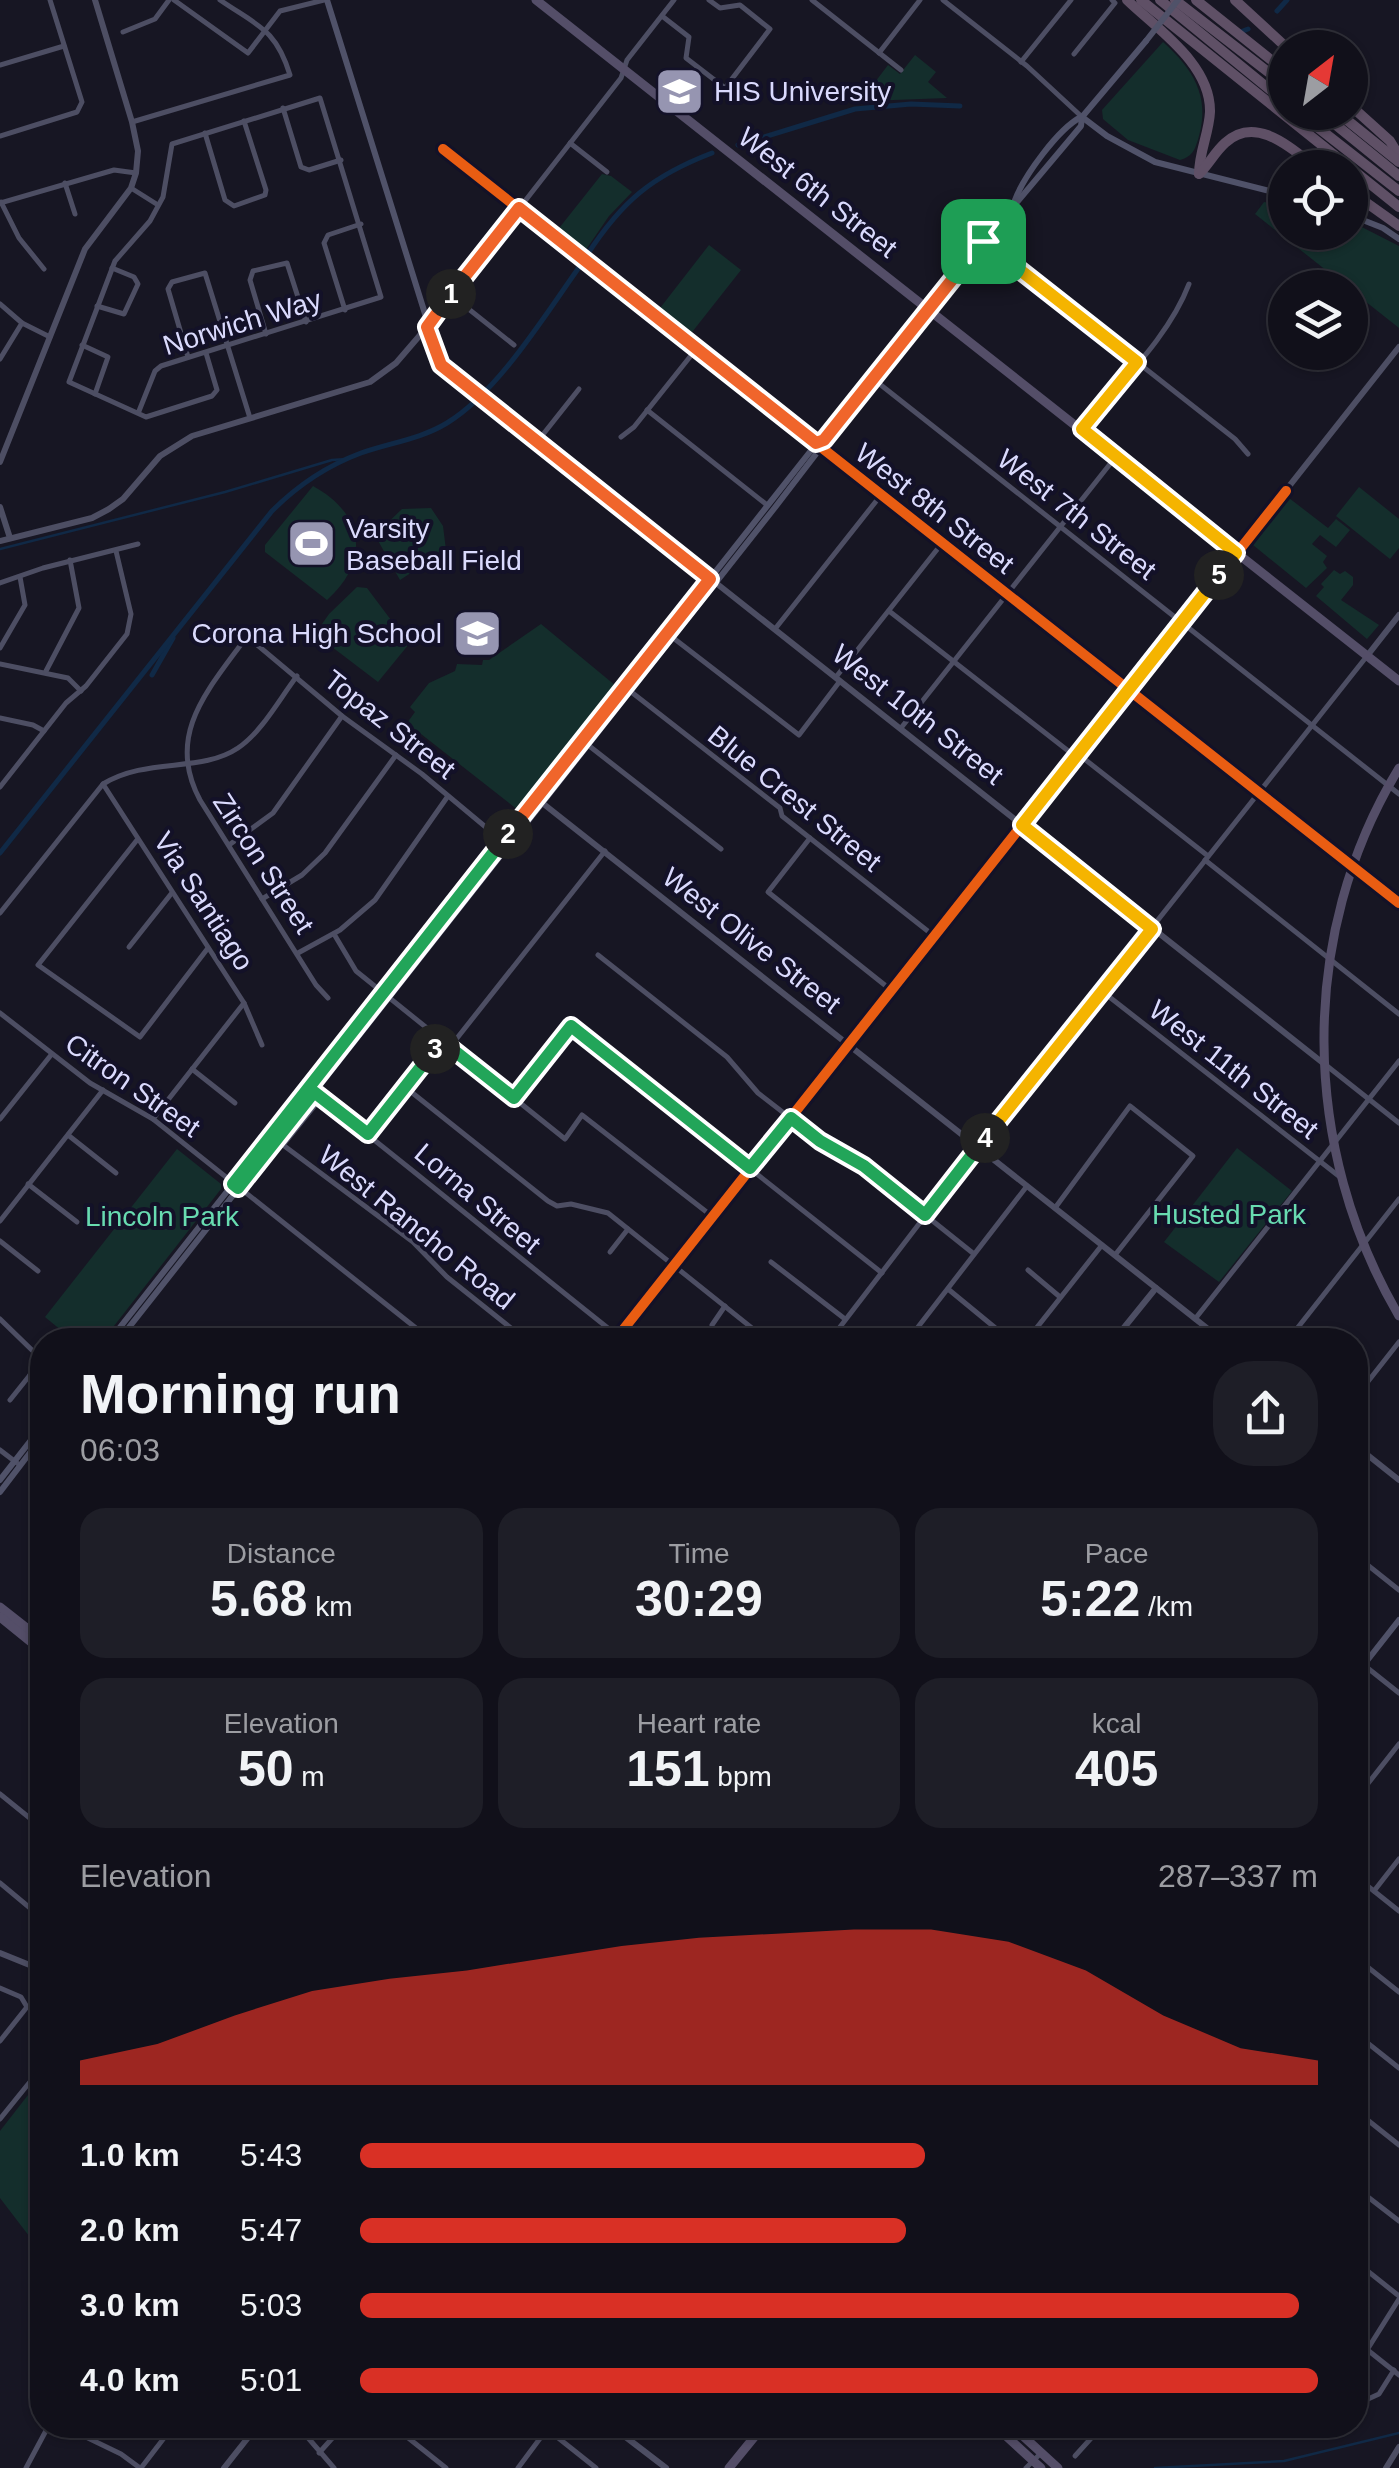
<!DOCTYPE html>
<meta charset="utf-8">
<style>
:root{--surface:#11101a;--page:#1e1e27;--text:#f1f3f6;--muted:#9c9da2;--line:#303039;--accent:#d93025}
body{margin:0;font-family:Arial,sans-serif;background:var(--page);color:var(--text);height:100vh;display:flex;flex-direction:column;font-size:38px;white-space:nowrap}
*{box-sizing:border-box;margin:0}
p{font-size:32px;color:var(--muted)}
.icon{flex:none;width:55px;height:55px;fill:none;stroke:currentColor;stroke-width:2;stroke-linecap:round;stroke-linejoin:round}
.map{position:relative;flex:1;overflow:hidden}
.panel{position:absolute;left:30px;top:1328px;width:1338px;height:1110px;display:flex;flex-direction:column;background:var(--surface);border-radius:40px;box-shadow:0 2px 8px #0004,0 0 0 2px var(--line)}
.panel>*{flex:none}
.needle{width:65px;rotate:31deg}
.tools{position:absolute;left:1268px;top:30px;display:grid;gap:20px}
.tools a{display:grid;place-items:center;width:100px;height:100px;border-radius:50%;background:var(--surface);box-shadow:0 2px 8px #0004,0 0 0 2px var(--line);font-size:50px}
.pin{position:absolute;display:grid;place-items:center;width:85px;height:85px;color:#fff;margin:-42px;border-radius:20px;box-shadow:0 5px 15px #0006}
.km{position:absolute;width:50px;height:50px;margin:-25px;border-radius:50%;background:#222;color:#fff;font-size:28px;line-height:50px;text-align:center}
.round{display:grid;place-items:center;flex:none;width:105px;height:105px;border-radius:40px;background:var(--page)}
.headline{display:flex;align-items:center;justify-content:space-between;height:170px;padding:0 50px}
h1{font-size:55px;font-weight:700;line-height:75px}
.stats{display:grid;grid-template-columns:repeat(3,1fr);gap:15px;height:170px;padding:10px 50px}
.stats div{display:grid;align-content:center;border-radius:25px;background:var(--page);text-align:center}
.stats b{font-size:50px;font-weight:700}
.stats small{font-size:28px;font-weight:400}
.stats p{font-size:28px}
.chart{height:280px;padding:20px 50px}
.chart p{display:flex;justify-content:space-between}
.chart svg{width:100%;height:180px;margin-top:10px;fill:var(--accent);opacity:.7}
ul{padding:0 50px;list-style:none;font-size:32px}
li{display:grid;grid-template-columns:160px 120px 1fr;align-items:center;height:75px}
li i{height:25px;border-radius:12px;background:var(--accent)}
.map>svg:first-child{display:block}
.green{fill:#142e2c}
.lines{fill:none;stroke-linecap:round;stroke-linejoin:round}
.stream{stroke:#102946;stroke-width:2.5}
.canal{stroke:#102946;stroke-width:5}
.minor{stroke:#4d4e63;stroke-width:5}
.tertiary{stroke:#4d4e63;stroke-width:6}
.secondary{stroke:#505269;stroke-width:6}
.primary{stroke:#544e68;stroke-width:9}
.motorway{stroke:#5f5066;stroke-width:10}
.secondary-bridge{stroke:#505269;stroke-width:6}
.cycleway-casing{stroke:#131128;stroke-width:16}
.cycleway{stroke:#e95d12;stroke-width:10}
.split-1-casing{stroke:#fff;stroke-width:20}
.split-2-casing{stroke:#fff;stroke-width:20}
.split-3-casing{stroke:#fff;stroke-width:20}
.split-4-casing{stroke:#fff;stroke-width:20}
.split-5-casing{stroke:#fff;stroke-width:20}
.split-6-casing{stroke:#fff;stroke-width:20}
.split-1{stroke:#f0652b;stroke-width:12}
.split-2{stroke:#f0652b;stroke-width:12}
.split-3{stroke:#22a559;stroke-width:12}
.split-4{stroke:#22a559;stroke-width:12}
.split-5{stroke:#f5b400;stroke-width:12}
.split-6{stroke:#f5b400;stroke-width:12}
.labels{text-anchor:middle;stroke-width:8;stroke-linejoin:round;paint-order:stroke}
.poi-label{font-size:28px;fill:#dadafd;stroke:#131128;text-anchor:start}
.street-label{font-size:28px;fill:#dadafd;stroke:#131128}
.park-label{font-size:28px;fill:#68dbb1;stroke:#131128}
</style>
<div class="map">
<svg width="1399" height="2468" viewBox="0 0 1399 2468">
<rect width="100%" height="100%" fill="#171623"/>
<g class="green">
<path d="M1163 42C1193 69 1210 96 1199 136 1195 150 1193 156 1180 160L1128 140 1103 119 1102 110Z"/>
<polygon points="915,55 936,72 928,82 947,98 867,101 866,94 888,65 900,74"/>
<polygon points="602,174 611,176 632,192 609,216 583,254 556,232"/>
<polygon points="1264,202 1285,206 1285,232 1350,232 1350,221 1399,246 1399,328 1255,214"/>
<polygon points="709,245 741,270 689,336 657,312"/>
<path d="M313 486C364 514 371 560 327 600L265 552V545Z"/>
<polygon points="1359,487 1399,519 1399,548 1390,559 1336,516"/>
<polygon points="1289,498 1328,528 1336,519 1350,530 1336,547 1320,535 1312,544 1327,556 1323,562 1327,568 1306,588 1253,545"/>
<polygon points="431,508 443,526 446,550 400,580 376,537 377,533 402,509"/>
<polygon points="1334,570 1340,574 1345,571 1353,577 1353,585 1341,600 1379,625 1367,639 1316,596 1324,587 1321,584"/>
<polygon points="357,587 367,588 409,644 378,682 315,634 329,614"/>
<polygon points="541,624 616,686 518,810 407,723 415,712 410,707 429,683 455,671 457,664 482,665 483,660 489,660"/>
<polygon points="1237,1148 1292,1191 1219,1282 1164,1242"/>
<polygon points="177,1149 221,1184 221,1189 103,1340 73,1340 45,1317"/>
<polygon points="42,2077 42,2253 0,2198 0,2131"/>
</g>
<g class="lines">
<g class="stream">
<polyline points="0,549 225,492 332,460 347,459"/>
<polyline points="1155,2468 1284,2461 1399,2433"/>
</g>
<g class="canal">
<polyline points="1277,11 1287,0"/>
<polyline points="1243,31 1248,29"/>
<polyline points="738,145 855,109 911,104 960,106"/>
<path d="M587 255C622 201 652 176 712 153"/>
<polyline points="152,675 173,638"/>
<path d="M0 853 272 511C298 485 326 466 361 453 389 443 421 439 447 423 498 392 545 315 580 266"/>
</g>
<g class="minor">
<polyline points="174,0 248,53 280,11 324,0"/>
<polyline points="812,0 901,70"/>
<polyline points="943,0 1027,66 1082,117"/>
<polyline points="662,16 689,37 686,58 725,88 770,29 740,5 720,8 709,0"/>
<polyline points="123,32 155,19 169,0"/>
<polyline points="879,53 920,0"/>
<polyline points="1074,54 1115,3 1112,0"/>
<polyline points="1021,62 1071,0"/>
<polyline points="0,65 64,46"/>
<polyline points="283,108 301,167 309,170 341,160"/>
<path d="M132 122 290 75C276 29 258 26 220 0"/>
<polyline points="205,133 225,200 234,206 265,195 266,190 244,121"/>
<polyline points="0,136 77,112 82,102 50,0"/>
<polyline points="570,143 607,172"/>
<polyline points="443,149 1399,903"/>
<polyline points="65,183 75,214"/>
<polyline points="131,188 158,205"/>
<polyline points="1,202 19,238 44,269"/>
<polyline points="0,203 114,170 136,173"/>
<polyline points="983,241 1235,439 1248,454"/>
<polyline points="451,295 514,345"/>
<polyline points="0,304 22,323 50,337"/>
<polyline points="97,306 124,314 138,284 134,277 112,268"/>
<polyline points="345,310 324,243 328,235 361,224"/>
<polyline points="429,324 621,78 627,60 674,0"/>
<polyline points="266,334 250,280 253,271 287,263 306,322"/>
<polyline points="82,345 108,357 95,394"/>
<polyline points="188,357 168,289 172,282 205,273 250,418"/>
<polyline points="0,359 22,323"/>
<polyline points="872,378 1399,794"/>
<polyline points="647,410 767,505"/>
<polyline points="139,411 155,371 161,366 381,297 320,98 172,144 163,197 150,221 115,261 69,382 146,417 212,396 217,390 206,353"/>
<path d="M1082 429C1118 384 1168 339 1189 284"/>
<polyline points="621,437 634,427 697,348"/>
<polyline points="537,442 579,389"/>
<polyline points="0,583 43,568 138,544"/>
<polyline points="889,611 1076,757"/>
<polyline points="775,629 881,495"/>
<polyline points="672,637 799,735 840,681"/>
<polyline points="0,648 25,605 20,577"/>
<polyline points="0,664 68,678 81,691"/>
<polyline points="46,671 79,608 70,560"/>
<polyline points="836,677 943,542"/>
<polyline points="630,691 780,808 782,816 934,936"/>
<polyline points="0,718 33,725 44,731"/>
<polyline points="901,728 1114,459"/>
<polyline points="588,745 721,849"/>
<polyline points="1078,754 1208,856"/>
<polyline points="103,784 244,1003 262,1045"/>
<polyline points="0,787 66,703 86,686 127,634 131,614 116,551"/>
<polyline points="810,838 768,892 891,990"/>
<polyline points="137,840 38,965 140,1037 208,948"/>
<polyline points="229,845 273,813 342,716"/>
<polyline points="1205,860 1399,1014"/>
<polyline points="262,899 302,875 325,853 396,755"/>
<path d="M0 913 103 784C147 757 201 773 238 748 262 732 280 698 297 676"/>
<polyline points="334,934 356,971 565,1139 582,1115 713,1217"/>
<polyline points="129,947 171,894"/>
<polyline points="298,953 340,930 375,900 448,796"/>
<polyline points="598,955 727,1057 758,1093 820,1141 864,1166 974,1254"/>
<polyline points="1103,992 1340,1177"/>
<path d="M328 998 316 985 200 800C165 735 208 690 245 639H250L342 716 422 774 506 844"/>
<polyline points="0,1013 90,1083 153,1119 431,1340"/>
<polyline points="450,1047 605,851"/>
<polyline points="1327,1066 1399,1123"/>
<polyline points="192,1069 235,1103"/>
<polyline points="405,1087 548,1201 557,1206 571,1204 608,1213 767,1340"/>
<path d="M313 1092C418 1173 519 1258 623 1340"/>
<polyline points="515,1097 571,1027 882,1273"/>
<polyline points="321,1098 283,1145 413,1242 447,1277 526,1340"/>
<polyline points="0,1119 51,1055"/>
<polyline points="153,1119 244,1003"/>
<polyline points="368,1134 442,1041"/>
<polyline points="68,1135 116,1173"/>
<polyline points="28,1184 77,1222"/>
<polyline points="1055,1208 1130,1106 1193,1156 1115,1255"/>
<polyline points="0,1221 103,1090"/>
<polyline points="0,1241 38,1271"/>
<polyline points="610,1252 628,1229"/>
<polyline points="771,1262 845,1319"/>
<polyline points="1028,1270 1060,1297"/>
<polyline points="948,1289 1010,1340"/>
<polyline points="0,1319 37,1355 30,1375 10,1400"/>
<polyline points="1195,1319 1399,1061"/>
<polyline points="712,1325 725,1306"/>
<polyline points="830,1340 978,1147 1367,656"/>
<polyline points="908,1340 1027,1186"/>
<polyline points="1027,1340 1102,1245"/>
<polyline points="1288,1340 1399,1199"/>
<polyline points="30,1375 42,1383"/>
<polyline points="1355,1398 1399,1342"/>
<polyline points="0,1450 17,1463"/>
<polyline points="1355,1555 1399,1590"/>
<polyline points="29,1628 42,1611"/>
<polyline points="1355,1658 1399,1693"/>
<polyline points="0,1794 42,1828"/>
<polyline points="1355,1800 1399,1744"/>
<polyline points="1355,1876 1399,1911"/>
<polyline points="0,1883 42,1918"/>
<polyline points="1374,1891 1399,1859"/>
<polyline points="1355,1957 1399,1992"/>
<polyline points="0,1988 21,1997 27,2007 0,2041"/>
<polyline points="1355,2033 1399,2068"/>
<polyline points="1355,2110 1399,2145"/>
<polyline points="0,2119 42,2067"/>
<polyline points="1355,2187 1399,2221"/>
<polyline points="1355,2261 1399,2296"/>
<polyline points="1355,2340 1399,2375"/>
<polyline points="1367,2350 1399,2299"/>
<polyline points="1355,2405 1379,2394 1394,2370"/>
<polyline points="61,2425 121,2454 140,2468"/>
<polyline points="297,2425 334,2468"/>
<polyline points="392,2425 446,2468"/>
<polyline points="724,2425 740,2435"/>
<polyline points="1150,2425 1167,2428 1256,2425"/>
<polyline points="547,2429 596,2468"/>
<polyline points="319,2453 344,2425"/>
<polyline points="1075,2456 1103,2425"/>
<polyline points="26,2468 49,2425"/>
<polyline points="141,2468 174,2425"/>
<polyline points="518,2468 550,2425"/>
<polyline points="1026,2468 1041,2453"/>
</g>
<g class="tertiary">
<polyline points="0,462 85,249 131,188 136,173 138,151 132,122 95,0"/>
<polyline points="0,507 10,538"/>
<polyline points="0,541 92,518 109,509 123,499 160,456 192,436 370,382 396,363 427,327"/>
<polyline points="716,583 1323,1063"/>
<polyline points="1367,656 1399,615"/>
<polyline points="536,798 1222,1340"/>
<polyline points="615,1340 1399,347"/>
<polyline points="1114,1340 1156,1288"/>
<polyline points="1355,1445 1399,1480"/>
<polyline points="0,1953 42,1970"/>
<polyline points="610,2425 666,2468"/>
<polyline points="224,2468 258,2425"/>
<polyline points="1386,2468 1399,2447"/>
</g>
<g class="secondary">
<polyline points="327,0 441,365 712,580"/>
<polyline points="1082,117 1107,136 1155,162 1285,195"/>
<path d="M1015 200C1024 176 1058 129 1081 117"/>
<polyline points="1350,215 1383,228 1399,239"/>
<polyline points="110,1340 813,448 823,441"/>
<polyline points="119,1340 773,510 928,308 1081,126 1082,117 1146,41"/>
<polyline points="0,1480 42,1426"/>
<polyline points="0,1492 42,1437"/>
<polyline points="1355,1676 1399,1620"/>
</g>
<g class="primary">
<polyline points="536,0 1399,681"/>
<path d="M1399 768C1297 935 1301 1149 1399 1316"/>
<polyline points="0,1607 42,1640"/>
<polyline points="0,1617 42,1651"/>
<polyline points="994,2425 1041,2468"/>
<polyline points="1011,2425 1058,2468"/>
<polyline points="729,2468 764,2425"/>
</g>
<g class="motorway">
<path d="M1127 0C1157 29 1211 64 1210 112 1209 133 1199 152 1199 174"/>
<polyline points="1141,0 1399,207"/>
<polyline points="1160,0 1285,102"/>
<polyline points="1175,0 1285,85"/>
<polyline points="1196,0 1285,71"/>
<polyline points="1235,0 1287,48"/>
<polyline points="1350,105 1390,141 1399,156"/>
<polyline points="1298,112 1399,191"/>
<polyline points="1320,112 1399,176"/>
<polyline points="1337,112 1399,162"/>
<path d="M1199 174C1209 164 1215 152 1225 143 1256 114 1292 149 1317 168"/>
<polyline points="1350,191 1399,226"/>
</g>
<polyline class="secondary-bridge" points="1146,41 1178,0"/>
<defs>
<g id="cycleway">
<polyline points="443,149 1399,903"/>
<polyline points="615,1340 1286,491"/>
</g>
</defs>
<use href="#cycleway" class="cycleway-casing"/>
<use href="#cycleway" class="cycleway"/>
</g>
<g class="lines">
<defs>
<polyline id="split-1" points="451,294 519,208 816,443 824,440 983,241"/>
<polyline id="split-2" points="451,294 427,327 441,365 710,579 508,834"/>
<polyline id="split-3" points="435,1049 368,1134 314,1092 238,1188 233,1184 508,834"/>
<polyline id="split-4" points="435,1049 442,1041 514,1098 571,1026 750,1168 791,1118 820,1141 864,1166 925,1215 985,1138"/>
<polyline id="split-5" points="985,1138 1152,929 1022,825 1219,575"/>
<polyline id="split-6" points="983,241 1137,362 1082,429 1236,553 1219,575"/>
</defs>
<use href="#split-1" class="split-1-casing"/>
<use href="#split-2" class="split-2-casing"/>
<use href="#split-3" class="split-3-casing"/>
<use href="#split-4" class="split-4-casing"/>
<use href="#split-5" class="split-5-casing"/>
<use href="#split-6" class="split-6-casing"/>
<use href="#split-1" class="split-1"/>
<use href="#split-2" class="split-2"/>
<use href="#split-3" class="split-3"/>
<use href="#split-4" class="split-4"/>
<use href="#split-5" class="split-5"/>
<use href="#split-6" class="split-6"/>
</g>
<defs>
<symbol id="university-square" viewBox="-11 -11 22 22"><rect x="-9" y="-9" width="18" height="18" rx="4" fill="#9695b1" stroke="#131128"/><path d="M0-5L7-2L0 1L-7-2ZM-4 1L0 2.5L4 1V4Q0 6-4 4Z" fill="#fff"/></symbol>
<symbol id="stadium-square" viewBox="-11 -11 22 22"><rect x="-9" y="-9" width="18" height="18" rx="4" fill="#9695b1" stroke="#131128"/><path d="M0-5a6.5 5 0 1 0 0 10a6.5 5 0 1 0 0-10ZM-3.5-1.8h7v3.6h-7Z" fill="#fff"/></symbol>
<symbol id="school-square" viewBox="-11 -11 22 22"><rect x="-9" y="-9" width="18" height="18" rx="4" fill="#9695b1" stroke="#131128"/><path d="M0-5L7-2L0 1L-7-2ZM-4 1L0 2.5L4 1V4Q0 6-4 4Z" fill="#fff"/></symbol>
</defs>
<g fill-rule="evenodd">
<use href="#university-square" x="652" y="64" width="55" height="55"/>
<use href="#stadium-square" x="284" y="516" width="55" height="55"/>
<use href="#school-square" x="450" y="606" width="55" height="55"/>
</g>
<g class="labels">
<g class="poi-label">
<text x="714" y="101">HIS University</text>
<text x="346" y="538">Varsity<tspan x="346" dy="32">Baseball Field</tspan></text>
<text x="442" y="643" text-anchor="end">Corona High School</text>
</g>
<g class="street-label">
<text transform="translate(818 192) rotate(38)" y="10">West 6th Street</text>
<text transform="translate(242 322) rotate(-17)" y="10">Norwich Way</text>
<text transform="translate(935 508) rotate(38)" y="10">West 8th Street</text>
<text transform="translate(1077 514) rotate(38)" y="10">West 7th Street</text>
<text transform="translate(918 714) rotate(38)" y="10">West 10th Street</text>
<text transform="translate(390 724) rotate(38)" y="10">Topaz Street</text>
<text transform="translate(795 798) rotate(39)" y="10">Blue Crest Street</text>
<text transform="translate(264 863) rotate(57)" y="10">Zircon Street</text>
<text transform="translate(204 901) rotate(57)" y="10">Via Santiago</text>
<text transform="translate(752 940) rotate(38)" y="10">West Olive Street</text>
<text transform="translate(1234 1069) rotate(38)" y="10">West 11th Street</text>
<text transform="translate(133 1085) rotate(35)" y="10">Citron Street</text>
<text transform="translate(478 1198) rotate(40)" y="10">Lorna Street</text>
<text transform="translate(417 1227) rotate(39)" y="10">West Rancho Road</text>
</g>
<g class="park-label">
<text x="1229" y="1224">Husted Park</text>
<text x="162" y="1226">Lincoln Park</text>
</g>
</g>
</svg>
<div class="tools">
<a><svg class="needle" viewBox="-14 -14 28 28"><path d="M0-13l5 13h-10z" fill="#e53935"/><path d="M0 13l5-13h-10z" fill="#9c9da2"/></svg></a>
<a><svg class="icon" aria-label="locate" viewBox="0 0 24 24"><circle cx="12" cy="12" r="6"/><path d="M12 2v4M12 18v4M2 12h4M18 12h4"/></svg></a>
<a><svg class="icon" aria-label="layers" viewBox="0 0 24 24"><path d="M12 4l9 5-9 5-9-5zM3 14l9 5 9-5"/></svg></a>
</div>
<div class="pin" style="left:983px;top:241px;background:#1e9e55"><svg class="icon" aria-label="arrive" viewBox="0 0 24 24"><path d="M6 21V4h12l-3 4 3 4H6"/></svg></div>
<b class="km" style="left:451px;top:294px">1</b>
<b class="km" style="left:508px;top:834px">2</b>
<b class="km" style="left:435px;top:1049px">3</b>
<b class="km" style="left:985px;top:1138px">4</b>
<b class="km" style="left:1219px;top:575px">5</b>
<section class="panel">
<div class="headline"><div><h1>Morning run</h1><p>06:03</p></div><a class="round"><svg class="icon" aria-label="share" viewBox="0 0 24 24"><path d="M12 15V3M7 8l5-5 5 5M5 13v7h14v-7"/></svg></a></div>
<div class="stats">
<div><p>Distance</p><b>5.68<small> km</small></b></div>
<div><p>Time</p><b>30:29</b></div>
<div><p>Pace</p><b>5:22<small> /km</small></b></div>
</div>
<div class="stats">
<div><p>Elevation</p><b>50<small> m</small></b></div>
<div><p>Heart rate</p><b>151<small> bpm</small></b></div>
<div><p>kcal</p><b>405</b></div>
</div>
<div class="chart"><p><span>Elevation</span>287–337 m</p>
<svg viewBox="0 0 160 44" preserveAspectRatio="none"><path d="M0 44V38L10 34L20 27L30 21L40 18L50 16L60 13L70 10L80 8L90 7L100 6L110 6L120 9L130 16L140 27L150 35L160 38V44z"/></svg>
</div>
<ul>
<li><b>1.0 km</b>5:43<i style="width:59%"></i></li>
<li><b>2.0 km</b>5:47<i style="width:57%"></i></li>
<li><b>3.0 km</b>5:03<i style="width:98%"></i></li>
<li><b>4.0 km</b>5:01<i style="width:100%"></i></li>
</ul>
</section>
</div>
